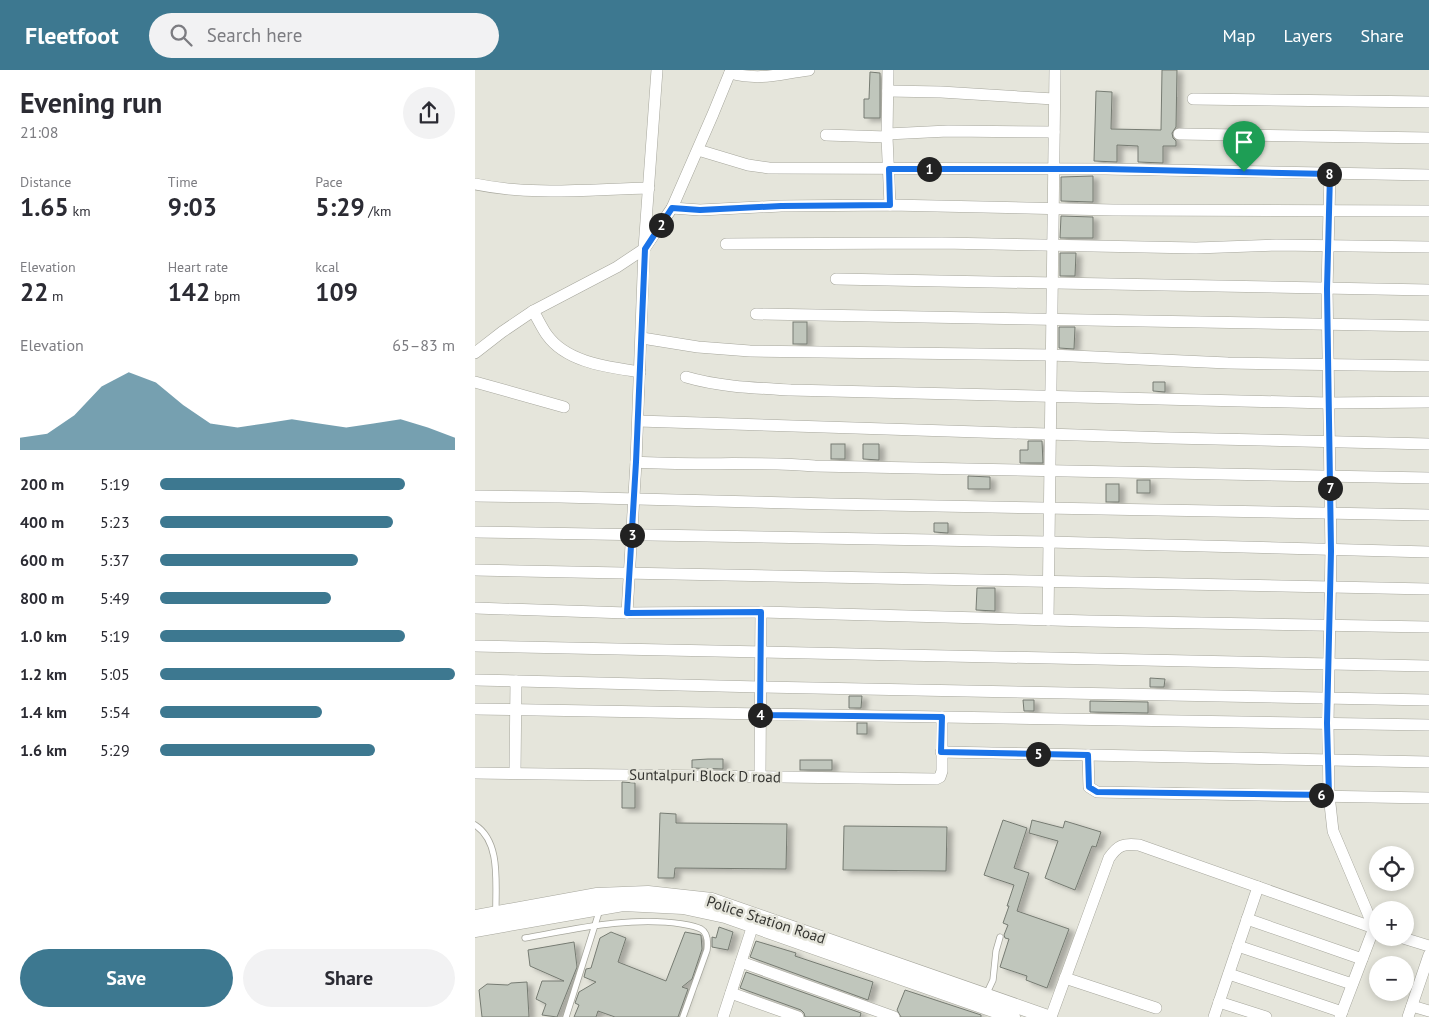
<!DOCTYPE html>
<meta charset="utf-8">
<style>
:root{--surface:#fff;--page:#f2f2f3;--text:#2b2b33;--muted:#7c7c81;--accent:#3d7890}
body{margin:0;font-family:"PT Sans",sans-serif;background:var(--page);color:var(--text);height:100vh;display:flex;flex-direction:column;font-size:19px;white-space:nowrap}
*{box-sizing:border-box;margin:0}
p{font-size:16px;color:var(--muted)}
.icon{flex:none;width:28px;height:28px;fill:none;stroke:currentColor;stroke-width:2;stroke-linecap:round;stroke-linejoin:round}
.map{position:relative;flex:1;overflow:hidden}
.panel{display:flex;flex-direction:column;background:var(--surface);width:475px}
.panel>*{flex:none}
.tools{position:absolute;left:894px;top:776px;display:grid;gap:10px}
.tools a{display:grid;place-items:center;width:45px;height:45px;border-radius:50%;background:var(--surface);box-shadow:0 2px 8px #0003;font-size:25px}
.pin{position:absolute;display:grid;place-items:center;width:42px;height:42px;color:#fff;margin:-51px -21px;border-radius:50% 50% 50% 0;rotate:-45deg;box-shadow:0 0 5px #0007}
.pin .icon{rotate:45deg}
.km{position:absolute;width:25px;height:25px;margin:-12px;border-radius:50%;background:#222;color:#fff;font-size:14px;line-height:25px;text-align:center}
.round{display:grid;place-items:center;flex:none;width:52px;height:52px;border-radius:26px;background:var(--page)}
.overview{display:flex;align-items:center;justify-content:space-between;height:85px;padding:0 20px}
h1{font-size:28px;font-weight:600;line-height:38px}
.stats{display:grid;grid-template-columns:repeat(3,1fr);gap:8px;height:85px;padding:5px 20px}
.stats div{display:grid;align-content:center}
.stats b{font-size:25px;font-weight:600}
.stats small{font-size:14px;font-weight:400}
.stats p{font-size:14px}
.chart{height:140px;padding:10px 20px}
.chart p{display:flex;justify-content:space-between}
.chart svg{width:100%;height:90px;margin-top:5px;fill:var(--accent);opacity:.7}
.action{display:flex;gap:10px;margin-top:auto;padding:10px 20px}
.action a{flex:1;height:58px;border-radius:30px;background:var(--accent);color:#fff;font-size:20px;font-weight:600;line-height:58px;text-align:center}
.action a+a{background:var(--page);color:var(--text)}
ul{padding:0 20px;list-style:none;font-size:16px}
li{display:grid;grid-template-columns:80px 60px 1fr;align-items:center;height:38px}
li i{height:12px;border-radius:6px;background:var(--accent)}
header{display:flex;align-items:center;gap:30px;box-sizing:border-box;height:70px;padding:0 25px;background:var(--accent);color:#fff}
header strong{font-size:24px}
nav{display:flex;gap:28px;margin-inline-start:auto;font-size:18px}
.search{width:350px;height:45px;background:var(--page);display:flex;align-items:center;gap:12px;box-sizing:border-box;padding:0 18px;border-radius:28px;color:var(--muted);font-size:19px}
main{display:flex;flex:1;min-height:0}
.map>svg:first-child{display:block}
.building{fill:#c0c6bc;stroke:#767b72;filter:url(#shadow)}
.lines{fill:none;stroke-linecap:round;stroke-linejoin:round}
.service-casing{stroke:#a6a69c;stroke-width:7}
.minor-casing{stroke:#a6a69c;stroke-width:12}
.tertiary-casing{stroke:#a6a69c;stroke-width:15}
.service{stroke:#fff;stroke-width:5.5}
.minor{stroke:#fff;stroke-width:11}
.tertiary{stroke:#fff;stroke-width:14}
.route-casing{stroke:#fff;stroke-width:10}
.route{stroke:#1a73e8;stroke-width:6}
.labels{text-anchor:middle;stroke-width:5;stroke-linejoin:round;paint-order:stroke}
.street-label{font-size:15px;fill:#363632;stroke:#e5e5db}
</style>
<header>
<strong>Fleetfoot</strong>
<div class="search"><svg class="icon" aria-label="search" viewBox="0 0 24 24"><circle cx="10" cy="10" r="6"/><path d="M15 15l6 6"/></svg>Search here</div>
<nav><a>Map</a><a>Layers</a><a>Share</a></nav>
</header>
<main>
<section class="panel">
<div class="overview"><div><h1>Evening run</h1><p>21:08</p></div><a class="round"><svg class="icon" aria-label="share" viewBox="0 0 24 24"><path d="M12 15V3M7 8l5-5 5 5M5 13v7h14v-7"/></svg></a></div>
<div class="stats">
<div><p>Distance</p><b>1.65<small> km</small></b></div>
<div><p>Time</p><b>9:03</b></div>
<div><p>Pace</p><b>5:29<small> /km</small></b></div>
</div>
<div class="stats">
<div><p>Elevation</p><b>22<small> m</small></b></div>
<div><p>Heart rate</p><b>142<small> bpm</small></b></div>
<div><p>kcal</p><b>109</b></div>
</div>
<div class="chart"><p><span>Elevation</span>65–83 m</p>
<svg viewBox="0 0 160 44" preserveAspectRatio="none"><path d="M0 44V38L10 36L20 27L30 13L40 6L50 11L60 22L70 31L80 33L90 31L100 29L110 31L120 33L130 31L140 29L150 33L160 38V44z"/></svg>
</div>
<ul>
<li><b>200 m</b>5:19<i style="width:83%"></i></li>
<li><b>400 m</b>5:23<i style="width:79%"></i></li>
<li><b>600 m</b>5:37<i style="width:67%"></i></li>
<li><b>800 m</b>5:49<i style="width:58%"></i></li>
<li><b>1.0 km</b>5:19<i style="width:83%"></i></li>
<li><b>1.2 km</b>5:05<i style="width:100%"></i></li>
<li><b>1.4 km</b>5:54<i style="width:55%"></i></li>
<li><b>1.6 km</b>5:29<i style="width:73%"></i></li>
</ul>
<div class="action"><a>Save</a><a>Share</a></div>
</section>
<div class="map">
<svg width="954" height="947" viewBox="0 0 954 947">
<defs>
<filter id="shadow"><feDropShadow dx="5.5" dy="3" stdDeviation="2.5" flood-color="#0004"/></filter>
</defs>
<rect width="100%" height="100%" fill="#e5e5db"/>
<g class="building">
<polygon points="687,0 702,0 701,57 697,63 698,68 701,71 701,76 688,76 688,93 663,92 663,76 642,75 642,92 619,91 621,21 637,22 636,59 686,60"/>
<polygon points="395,2 405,3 405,48 389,48 389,29 394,29"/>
<polygon points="618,106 618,132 586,131 586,107"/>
<polygon points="586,146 618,147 618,168 585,168"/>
<polygon points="585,183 601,183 600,206 585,206"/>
<rect x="318" y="252" width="14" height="22"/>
<polygon points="584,257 600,257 599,279 584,278"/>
<polygon points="678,312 690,312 690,322 678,321"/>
<polygon points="553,371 567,371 568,393 545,393 545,380 553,380"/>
<rect x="356" y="374" width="14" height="15"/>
<polygon points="388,374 404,374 404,390 388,389"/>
<polygon points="493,406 515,407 515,419 493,419"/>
<rect x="662" y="410" width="13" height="13"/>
<rect x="631" y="414" width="13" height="18"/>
<polygon points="459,453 473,453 473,463 459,462"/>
<polygon points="502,518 520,518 520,541 501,540"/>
<polygon points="675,608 690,609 689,617 675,617"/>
<polygon points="374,626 387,626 386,638 374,638"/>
<polygon points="548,630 559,630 559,641 549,641"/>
<polygon points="615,631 673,632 673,643 615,642"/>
<rect x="382" y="653" width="10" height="11"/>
<polygon points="233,689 248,689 248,699 217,698 217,690"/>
<rect x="325" y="690" width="32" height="10"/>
<polygon points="147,712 160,713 160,738 147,738"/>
<polygon points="185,743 201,744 201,753 312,754 311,799 200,798 199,808 183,808"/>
<polygon points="528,750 552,758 539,798 554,803 542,841 594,859 572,918 551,910 552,906 525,897 534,869 530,868 529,865 533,855 528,853 534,836 532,836 539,815 509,805"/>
<polygon points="557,750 588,758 590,751 626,762 621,777 617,776 600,820 570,808 583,771 554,763"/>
<polygon points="369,756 472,757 471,801 368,800"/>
<polygon points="244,857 258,862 253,880 237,877 237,867 241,868"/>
<polygon points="136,862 151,868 143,892 191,911 210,862 226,865 227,879 217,909 207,917 213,919 203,947 140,947 123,941 121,947 99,947 104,935 100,933 104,922 121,912 109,907 111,899 116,898 125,868"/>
<polygon points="281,871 321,883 320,886 398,912 393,930 275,887"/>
<polygon points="99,872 102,897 82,947 67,945 71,934 61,929 67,911 89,911 55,896 53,880"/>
<polygon points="271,902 386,943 385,947 330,947 329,943 326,940 265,918"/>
<polygon points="52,912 54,947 7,947 4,920 12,914 33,915 36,913"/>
<polygon points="430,920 506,945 506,947 426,947 422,940"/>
</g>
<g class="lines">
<defs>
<g id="service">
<path d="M0 755C27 772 20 816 21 844"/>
<path d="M50 868C101 859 156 846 207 854 213 855 220 856 226 859 233 863 233 872 232 880L208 947"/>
<polyline points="511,925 518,910 521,881 525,867"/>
<polyline points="91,947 125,839"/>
</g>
<g id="minor">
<polyline points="413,0 412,67 415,135"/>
<path d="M255 3C286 11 303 4 334 0"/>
<polyline points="413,21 466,22 579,29"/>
<polyline points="718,29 954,32"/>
<polyline points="412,64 473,61 579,62"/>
<polyline points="704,64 954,68"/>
<polyline points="351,65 412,67"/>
<polyline points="223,80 273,95 294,98 631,99 954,105"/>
<polyline points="855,104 852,219 856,481 853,653 854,725 858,761 899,858 865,947"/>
<path d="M0 114C57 126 116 119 174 118"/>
<polyline points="197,138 225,140 306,136 415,135 638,140 954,141"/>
<polyline points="251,174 467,173 721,178 801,175 954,177"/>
<polyline points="361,209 954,220"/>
<path d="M58 241C63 249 67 258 72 265 92 293 134 297 165 302"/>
<polyline points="281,244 954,256"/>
<polyline points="167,268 223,277 275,281 576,285 753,293 954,296"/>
<polyline points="0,283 27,262 58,241 142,197 169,179 197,138 238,44 256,0"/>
<path d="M211 307C245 317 281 318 316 320L853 333 954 332"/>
<polyline points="0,312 89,337"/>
<polyline points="163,351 695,368 954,374"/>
<path d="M161 392C221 396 280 391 340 396L954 408"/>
<polyline points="0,426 85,427 355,434 954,445"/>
<polyline points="0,462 574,472 954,482"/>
<polyline points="0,500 954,519"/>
<polyline points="0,538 152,543 286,542 614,551 954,557"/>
<polyline points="152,543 161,392 169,179 182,0"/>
<polyline points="573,550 580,0"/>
<polyline points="0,576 954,596"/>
<polyline points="0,610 285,617 954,630"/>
<polyline points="0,639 467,647 467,701 465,707 461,709 0,703"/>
<polyline points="467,647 954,655"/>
<polyline points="466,682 954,692"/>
<polyline points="613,685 614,717 622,722 954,728"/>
<polyline points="40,703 41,611"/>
<polyline points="285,707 286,542"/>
<polyline points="772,849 887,889"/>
<polyline points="928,868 954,876"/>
<polyline points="763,876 877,914"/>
<polyline points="266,892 419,947"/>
<polyline points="754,904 867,942"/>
<polyline points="590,908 681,938"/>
<polyline points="256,923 323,947"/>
<polyline points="744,932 791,947"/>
<polyline points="937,936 954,941"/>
<polyline points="248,947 278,855"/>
<path d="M576 947 634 788C643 775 649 773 664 775L902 859"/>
<polyline points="739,947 783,817"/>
<polyline points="933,947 954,885"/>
</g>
<g id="tertiary">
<polyline points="0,847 122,825 173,823 237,830 573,947"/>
<polyline points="0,860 148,834 208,837 250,846 538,947"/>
</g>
</defs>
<use href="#service" class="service-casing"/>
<use href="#minor" class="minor-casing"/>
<use href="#tertiary" class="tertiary-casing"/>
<use href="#service" class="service"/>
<use href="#minor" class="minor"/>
<use href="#tertiary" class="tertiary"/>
</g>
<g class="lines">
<defs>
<polygon id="route" points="414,99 631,99 855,104 852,219 856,481 852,653 854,725 622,722 614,717 613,685 466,682 467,647 285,645 286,542 152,543 161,392 170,179 197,138 225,140 306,136 415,135"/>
</defs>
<use href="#route" class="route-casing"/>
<use href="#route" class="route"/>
</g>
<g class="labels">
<g class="street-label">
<text transform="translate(230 706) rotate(1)" y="5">Suntalpuri Block D road</text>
<text transform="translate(291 850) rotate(18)" y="5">Police Station Road</text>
</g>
</g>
</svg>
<div class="tools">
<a><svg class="icon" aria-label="locate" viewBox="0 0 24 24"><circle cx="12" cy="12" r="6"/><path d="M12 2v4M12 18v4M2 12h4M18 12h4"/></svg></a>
<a>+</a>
<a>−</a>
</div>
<div class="pin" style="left:769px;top:102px;background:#1e9e55"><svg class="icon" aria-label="arrive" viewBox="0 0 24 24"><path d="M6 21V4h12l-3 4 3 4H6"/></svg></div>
<b class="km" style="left:454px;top:99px">1</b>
<b class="km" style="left:186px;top:155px">2</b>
<b class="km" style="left:157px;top:465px">3</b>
<b class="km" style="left:285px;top:645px">4</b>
<b class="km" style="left:563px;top:684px">5</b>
<b class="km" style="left:846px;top:725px">6</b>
<b class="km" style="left:855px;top:418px">7</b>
<b class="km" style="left:854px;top:104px">8</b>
</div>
</main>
